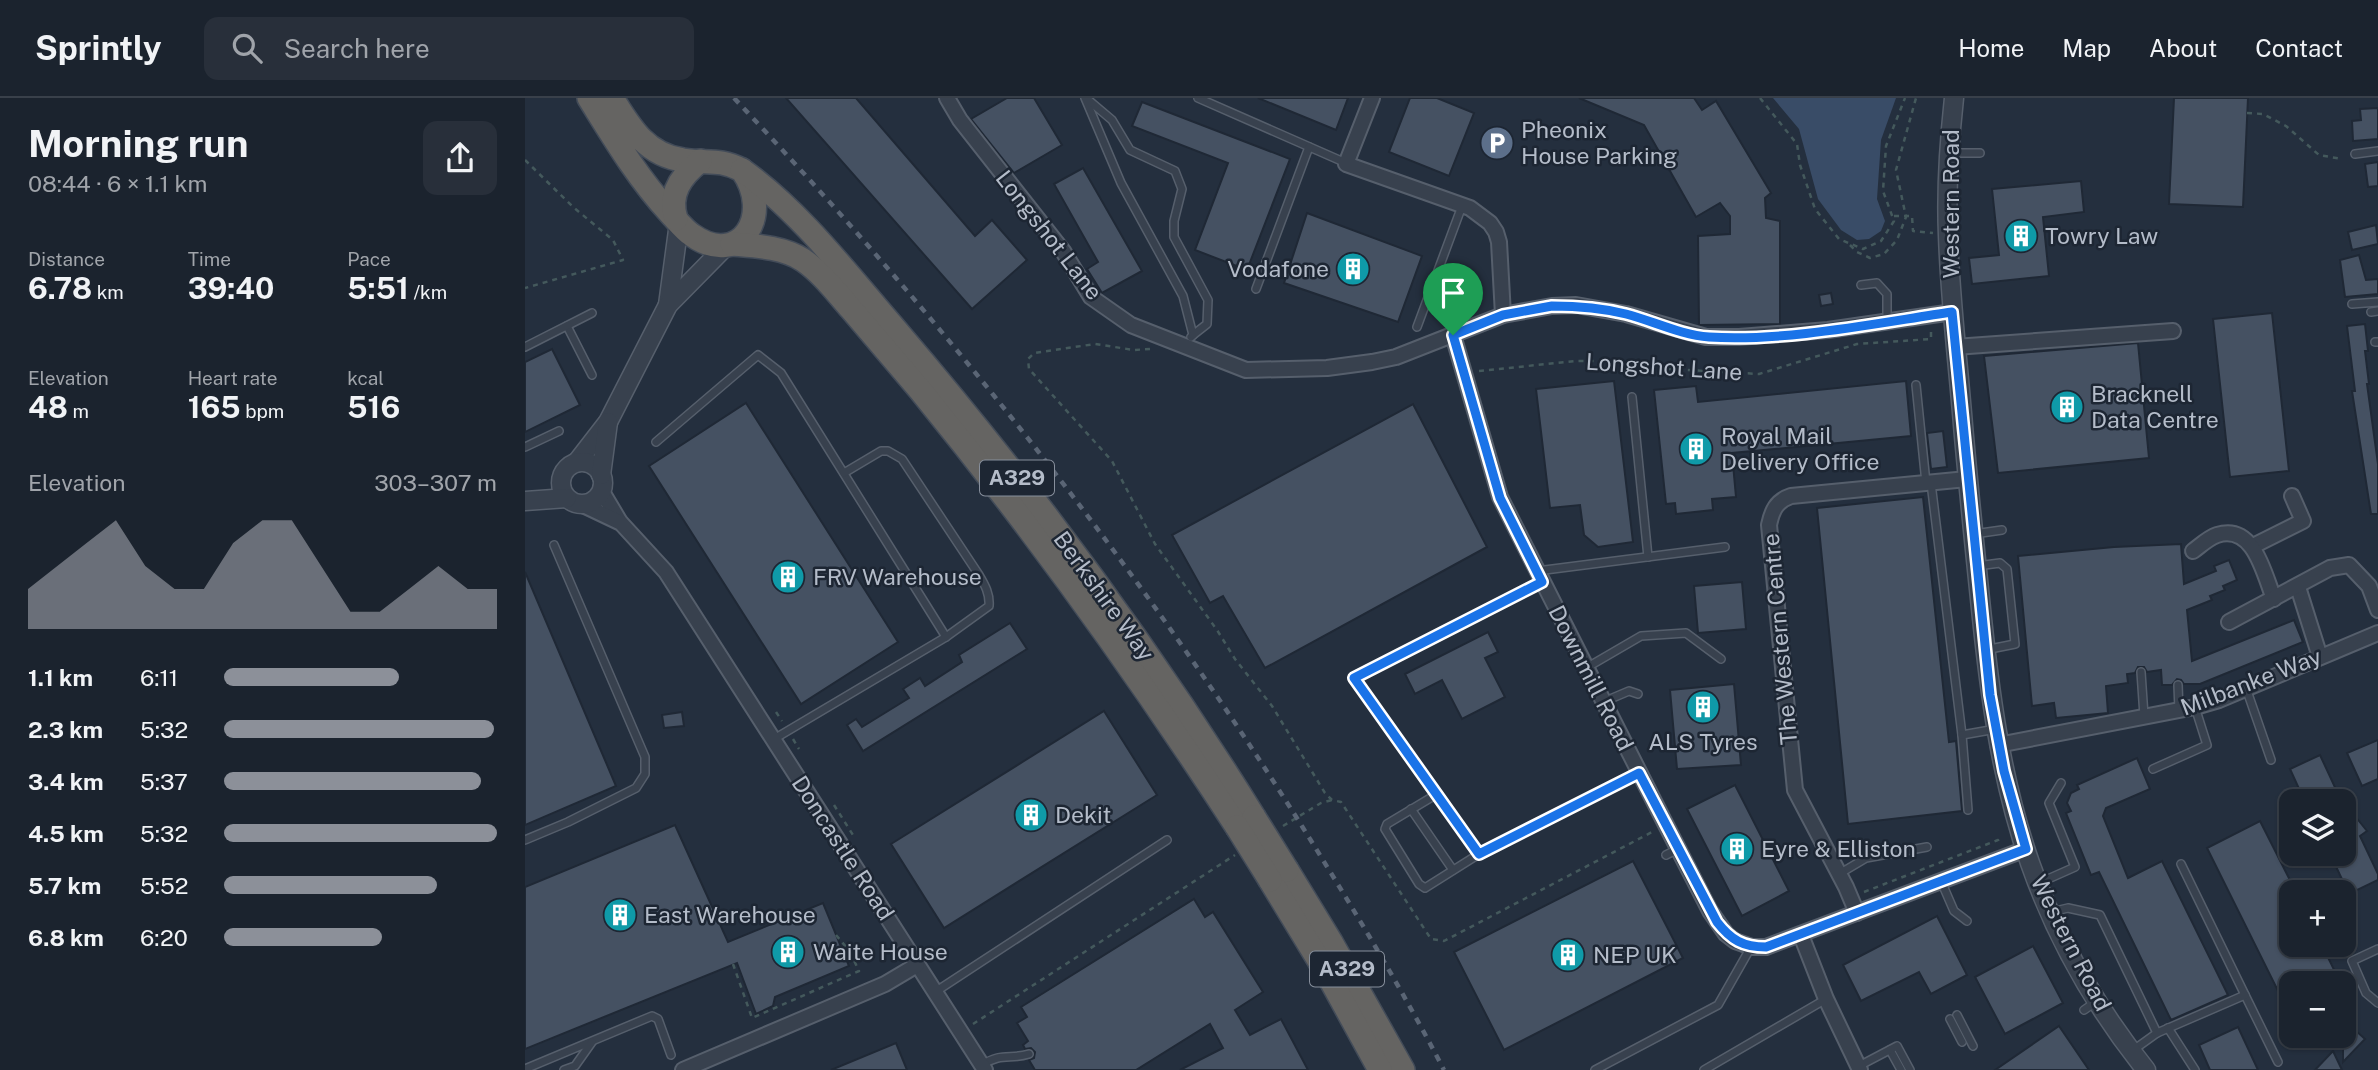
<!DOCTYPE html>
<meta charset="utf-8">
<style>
:root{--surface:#1b232e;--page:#282f3a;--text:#f1f3f6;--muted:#a0a4aa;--line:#39404a;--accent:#8c9099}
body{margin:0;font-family:"Public Sans",sans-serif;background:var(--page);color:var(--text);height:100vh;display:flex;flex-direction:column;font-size:26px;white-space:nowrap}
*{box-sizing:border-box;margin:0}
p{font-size:23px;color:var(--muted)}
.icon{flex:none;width:38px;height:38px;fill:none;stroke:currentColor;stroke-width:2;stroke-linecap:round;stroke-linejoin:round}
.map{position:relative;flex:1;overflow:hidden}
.details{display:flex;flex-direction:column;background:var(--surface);width:525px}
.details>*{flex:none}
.tools{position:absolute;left:1754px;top:691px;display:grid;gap:14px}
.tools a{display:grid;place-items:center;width:77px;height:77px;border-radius:14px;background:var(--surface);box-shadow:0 2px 5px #0004,0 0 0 2px var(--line);font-size:35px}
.pin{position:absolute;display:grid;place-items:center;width:60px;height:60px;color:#fff;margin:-72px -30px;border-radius:50% 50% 50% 0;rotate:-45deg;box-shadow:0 0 7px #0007}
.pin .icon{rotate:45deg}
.round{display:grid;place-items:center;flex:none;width:74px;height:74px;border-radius:14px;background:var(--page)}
.head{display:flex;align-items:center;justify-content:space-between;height:119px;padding:0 28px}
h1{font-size:38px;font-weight:700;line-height:52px}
.stats{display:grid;grid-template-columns:repeat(3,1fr);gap:10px;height:119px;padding:7px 28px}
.stats div{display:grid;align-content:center}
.stats b{font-size:30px;font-weight:700}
.stats small{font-size:19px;font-weight:400}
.stats p{font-size:19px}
.chart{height:196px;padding:14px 28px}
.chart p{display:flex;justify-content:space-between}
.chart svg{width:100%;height:126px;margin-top:7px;fill:var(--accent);opacity:.7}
ul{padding:0 28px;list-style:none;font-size:23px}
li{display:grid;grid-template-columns:112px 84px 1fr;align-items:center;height:52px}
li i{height:18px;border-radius:9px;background:var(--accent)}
header{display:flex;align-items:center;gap:42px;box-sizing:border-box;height:98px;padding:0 35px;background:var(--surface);border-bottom:2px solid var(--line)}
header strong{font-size:33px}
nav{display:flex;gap:38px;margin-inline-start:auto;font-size:24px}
.search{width:490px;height:63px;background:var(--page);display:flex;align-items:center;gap:18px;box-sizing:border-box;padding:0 24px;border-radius:14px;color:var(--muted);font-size:26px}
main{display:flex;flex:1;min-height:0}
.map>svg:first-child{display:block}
.water{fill:#394c67}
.building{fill:#455162;stroke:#1f2835;stroke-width:2}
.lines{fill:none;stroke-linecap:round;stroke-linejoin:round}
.service-casing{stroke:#565f6c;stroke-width:10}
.minor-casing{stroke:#565f6c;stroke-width:18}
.tertiary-casing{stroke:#565f6c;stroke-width:21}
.trunk-casing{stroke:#434c59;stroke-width:26}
.path{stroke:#44595c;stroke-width:2.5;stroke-dasharray:5 5;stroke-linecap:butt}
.service{stroke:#38414e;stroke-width:7}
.minor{stroke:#38414e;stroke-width:14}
.tertiary{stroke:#38414e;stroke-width:18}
.trunk{stroke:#656462;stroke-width:23}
.rail{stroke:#5a6575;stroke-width:4.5;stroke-dasharray:7 7;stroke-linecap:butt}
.trunk-bridge-casing{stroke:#434c59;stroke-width:26;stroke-linecap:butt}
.trunk-bridge{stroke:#656462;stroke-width:23}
.route-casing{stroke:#fff;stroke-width:14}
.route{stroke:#1a73e8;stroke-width:9}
.labels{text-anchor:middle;stroke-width:5;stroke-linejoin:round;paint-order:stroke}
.shield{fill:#1d2633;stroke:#878f9c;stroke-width:2}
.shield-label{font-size:21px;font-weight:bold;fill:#b4bcc9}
.poi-label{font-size:23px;fill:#b4bcc9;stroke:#1d2633;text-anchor:start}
.street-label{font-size:23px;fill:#b4bcc9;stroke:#1d2633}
</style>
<header>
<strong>Sprintly</strong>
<div class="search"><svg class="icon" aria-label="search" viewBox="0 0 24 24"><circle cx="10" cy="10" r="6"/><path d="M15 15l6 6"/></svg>Search here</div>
<nav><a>Home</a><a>Map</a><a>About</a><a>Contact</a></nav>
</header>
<main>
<section class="details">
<div class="head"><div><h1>Morning run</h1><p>08:44 · 6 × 1.1 km</p></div><a class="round"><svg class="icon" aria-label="share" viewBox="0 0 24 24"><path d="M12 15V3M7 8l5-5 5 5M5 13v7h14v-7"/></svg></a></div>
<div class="stats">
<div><p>Distance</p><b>6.78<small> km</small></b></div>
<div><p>Time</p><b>39:40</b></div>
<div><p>Pace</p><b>5:51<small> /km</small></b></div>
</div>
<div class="stats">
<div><p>Elevation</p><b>48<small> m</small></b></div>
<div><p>Heart rate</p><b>165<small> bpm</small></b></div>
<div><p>kcal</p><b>516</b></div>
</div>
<div class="chart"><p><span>Elevation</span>303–307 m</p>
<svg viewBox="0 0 160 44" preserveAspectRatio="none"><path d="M0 44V30L10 22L20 14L30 6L40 22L50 30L60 30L70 14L80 6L90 6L100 22L110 38L120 38L130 30L140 22L150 30L160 30V44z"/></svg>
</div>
<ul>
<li><b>1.1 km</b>6:11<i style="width:64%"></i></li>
<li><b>2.3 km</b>5:32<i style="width:99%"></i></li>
<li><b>3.4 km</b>5:37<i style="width:94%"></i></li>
<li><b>4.5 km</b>5:32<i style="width:100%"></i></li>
<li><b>5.7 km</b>5:52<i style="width:78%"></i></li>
<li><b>6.8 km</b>6:20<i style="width:58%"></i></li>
</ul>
</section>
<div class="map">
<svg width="1853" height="972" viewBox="0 0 1853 972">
<rect width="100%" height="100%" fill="#242f3e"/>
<polygon class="water" points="1248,0 1371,0 1356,42 1352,101 1360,123 1356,133 1344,141 1332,142 1316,132 1293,101 1274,31"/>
<g class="building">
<polygon points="261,0 331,0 450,138 467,122 502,162 447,211"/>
<polygon points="482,0 509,0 537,47 489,75 446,21"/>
<polygon points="733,0 823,0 811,32"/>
<polygon points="885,0 912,0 949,15 924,78 864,54"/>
<polygon points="1054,0 1169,0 1177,12 1191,3 1246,95 1240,100 1241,120 1255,123 1255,226 1174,227 1173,138 1205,136 1205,118 1195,105 1171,119 1119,27"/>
<polygon points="1649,0 1723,0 1718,109 1644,106"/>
<polygon points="617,4 765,61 722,172 670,152 703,65 607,28"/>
<polygon points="1853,10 1853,41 1828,43 1827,23 1836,22 1835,11"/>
<polygon points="1853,64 1853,88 1843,89 1840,66"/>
<polygon points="558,70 617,173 577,195 562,171 573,164 529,86"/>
<polygon points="1556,83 1559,114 1518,119 1524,178 1447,186 1444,160 1474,157 1467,91"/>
<polygon points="782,115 897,158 873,224 759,185"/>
<polygon points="1851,127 1853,146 1827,152 1823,134"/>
<polygon points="1834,157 1841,182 1853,181 1853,196 1820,199 1815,162"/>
<polygon points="1306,195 1308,206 1296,208 1294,197"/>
<polygon points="1747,215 1764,373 1705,379 1688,221"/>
<polygon points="1840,226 1843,253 1840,253 1844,286 1842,286 1853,366 1853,416 1846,416 1827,293 1830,293 1822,228"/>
<polygon points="1613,245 1624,360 1473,375 1459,258"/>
<polygon points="27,251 55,307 0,334 0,264"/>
<polygon points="1089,283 1108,444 1073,449 1059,437 1055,407 1025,410 1011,291"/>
<polygon points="1381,283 1386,338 1207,355 1211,399 1187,401 1188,412 1151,416 1150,405 1141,406 1129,292 1171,288 1173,304"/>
<polygon points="221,305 373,544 276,606 124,368"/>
<polygon points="888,306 962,449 740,570 698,498 685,505 647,437"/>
<polygon points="1418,333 1422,369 1406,371 1402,335"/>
<polygon points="1398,399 1424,644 1431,643 1437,713 1323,726 1292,410"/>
<polygon points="1656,446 1659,486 1691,473 1689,468 1704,462 1712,482 1698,488 1700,492 1685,498 1687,502 1662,512 1667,563 1769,522 1778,544 1675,586 1659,586 1656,582 1652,581 1647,587 1637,587 1636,572 1622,574 1619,569 1613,569 1610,575 1602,576 1603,585 1581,588 1583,615 1531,620 1529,605 1507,608 1493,458 1589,449"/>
<polygon points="0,474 91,688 0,727"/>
<polygon points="1217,484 1221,531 1173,535 1169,488"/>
<polygon points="485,525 502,551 338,653 322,627 331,621 337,629 384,600 378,591 395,580 400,588 437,564 434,557"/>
<polygon points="963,534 973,554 960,560 980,599 937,621 917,582 890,596 880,576"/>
<polygon points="1209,586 1216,667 1152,671 1145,592"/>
<polygon points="579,613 632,697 419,830 366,746"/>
<polygon points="157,614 159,628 139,630 137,617"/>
<polygon points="1853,642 1853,681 1837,688 1822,655"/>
<polygon points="1795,657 1814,698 1842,733 1835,738 1853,776 1853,782 1824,796 1805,756 1818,756 1818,704 1780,704 1765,671"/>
<polygon points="1612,660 1625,691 1581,710 1578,718 1603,780 1637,763 1703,897 1646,922 1574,774 1566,777 1541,715 1546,713 1542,705 1546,695 1554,691 1552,687"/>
<polygon points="1210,687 1264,793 1217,818 1162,711"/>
<polygon points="1735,723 1771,794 1766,794 1766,847 1797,847 1816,886 1766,886 1766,919 1682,750"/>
<polygon points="150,727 203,844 298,805 324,868 250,899 248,908 231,916 212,865 0,951 0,789"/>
<polygon points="1108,763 1158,860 979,952 929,854"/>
<polygon points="669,801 680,819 688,814 738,894 710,912 725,937 756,921 783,972 655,972 698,950 685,926 611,972 510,972 504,962 509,960 510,954 506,950 500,951 498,947 503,943 492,925 502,919 496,909"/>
<polygon points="1412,818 1442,877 1406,896 1394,874 1336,903 1318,867"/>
<polygon points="1508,848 1538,905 1480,936 1450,879"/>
<polygon points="1534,928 1564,972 1470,972"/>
<polygon points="1713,929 1733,972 1685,972 1674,947"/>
<polygon points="1829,931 1840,941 1818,964 1818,942"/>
<polygon points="371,945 382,972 306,972"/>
<polygon points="1808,953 1817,972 1790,972"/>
</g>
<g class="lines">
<defs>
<g id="service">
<polyline points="560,0 596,85 658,198 668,237 666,239"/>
<polyline points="561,0 587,22 605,52 650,73 657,91 649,123 649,139 683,202 682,226 668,237"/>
<polyline points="673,0 821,65"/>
<polyline points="1424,55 1455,55"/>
<polyline points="1830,56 1853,53"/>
<polyline points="1336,187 1352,185 1362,196 1362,223"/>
<polyline points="731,191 784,49"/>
<polyline points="1827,206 1853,204"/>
<polyline points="1846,214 1853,213"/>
<polyline points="42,228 67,277"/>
<polyline points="892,229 937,108"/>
<polyline points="1850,244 1853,244"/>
<polyline points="0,249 67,215"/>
<polyline points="1391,287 1401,385"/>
<polyline points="1107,299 1123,459"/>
<polyline points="131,344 233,257 256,275 421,539"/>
<polyline points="0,349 34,333"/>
<polyline points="1406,385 1437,637 1443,712"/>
<polyline points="1449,436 1477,432"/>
<polyline points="1452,468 1475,465 1482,471 1490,546 1460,552"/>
<polyline points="1012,473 1200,449"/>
<polyline points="1017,484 829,580 954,756 1114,675"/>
<polyline points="1061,570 1116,538 1161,535 1196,561"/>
<polyline points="1616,574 1619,618"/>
<polyline points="1653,587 1654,613"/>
<polyline points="1721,590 1746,662"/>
<polyline points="1078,604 1104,593 1113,596"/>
<polyline points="1437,637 1471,631"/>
<path d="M249 641 421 539 464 508C465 496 460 487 454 477L377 361 363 353H356L319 375"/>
<polyline points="1628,671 1682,647 1670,609"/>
<polyline points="912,696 862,726 860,731 894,786 900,790 954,756"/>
<polyline points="886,711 928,772"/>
<polyline points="0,742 43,724 111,690 120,676 120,659 29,447"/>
<polyline points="1141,757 1153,751"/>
<polyline points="1314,776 1341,760 1402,749"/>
<polyline points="1416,783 1429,813 1442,823"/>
<polyline points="1514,785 1550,769 1524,705 1536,685"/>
<polyline points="1526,814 1543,810 1575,817 1632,935"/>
<polyline points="1853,851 1827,863 1841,895 1853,905"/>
<polyline points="410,894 642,742"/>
<polyline points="1720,897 1753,964"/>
<polyline points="1559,912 1572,903"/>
<polyline points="1432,917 1448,948"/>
<polyline points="1425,921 1437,944"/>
<polyline points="1643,930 1670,972"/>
<polyline points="1365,952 1376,972"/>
<polyline points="1607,953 1632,935 1720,897 1656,766"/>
<path d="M457 967C477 954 485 962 504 956"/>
<polyline points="1334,968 1372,948 1385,972"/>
<polyline points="0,971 127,918 133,921 146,957"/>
<polyline points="39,972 50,968 67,944"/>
<polyline points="1070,972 1193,907 1226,849"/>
<polyline points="1179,972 1301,901"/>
</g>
<g id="minor">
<polyline points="422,0 435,22 538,153 566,199 606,227 721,272 802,270 847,264 871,259 978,217 1027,208 1051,207 1101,216 1181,239 1214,239 1303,232 1428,214"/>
<polyline points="847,0 821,66 945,110 965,125 971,134 974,144 978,217"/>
<polyline points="928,237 975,399 1141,727 1185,813 1201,836 1210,843 1227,849 1241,849 1501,751"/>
<polyline points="1430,249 1648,233"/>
<polyline points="76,392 95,424"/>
<polyline points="56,406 96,425 141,474 460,972"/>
<polyline points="1728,448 1778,423 1767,398"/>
<path d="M1668 453C1675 448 1683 440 1692 437 1729 425 1739 476 1749 501"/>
<polyline points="1773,489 1795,559"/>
<polyline points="1704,524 1805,470 1824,467 1844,488 1853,512"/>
<polyline points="1473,647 1670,609 1694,602 1853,535"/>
<path d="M1332 815 1321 789 1270 692 1244 427C1247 413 1251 403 1266 398L1442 381"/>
<polyline points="1276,837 1301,901 1335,972"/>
<polyline points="158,972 360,886 392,867"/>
</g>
<g id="tertiary">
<path d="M1429 0C1424 46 1421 91 1423 137 1425 201 1433 264 1438 327 1443 385 1449 443 1455 501 1464 591 1475 679 1505 765 1531 839 1572 911 1621 972"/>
<polyline points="143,207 154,125"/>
<polyline points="52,364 83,324 143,207 201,148"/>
<circle cx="57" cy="385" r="21"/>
<polyline points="76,377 83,324"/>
<polyline points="0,403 42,400"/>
</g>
<g id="trunk">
<path d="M64 0C89 40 112 79 144 114 152 122 158 131 167 137 215 171 249 117 217 72 193 60 183 66 158 62 121 57 105 29 87 0"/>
<path d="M217 72C277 115 323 177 371 232 502 385 623 548 729 719"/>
<path d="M151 121C143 96 156 78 175 63"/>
<path d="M207 146C230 148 258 149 278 162 297 175 311 194 326 211 349 238 372 265 395 292 510 433 613 576 712 729"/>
<polyline points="762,772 806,844 878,972"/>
<polyline points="745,782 804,879 855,972"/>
</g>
</defs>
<use href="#service" class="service-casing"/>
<use href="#minor" class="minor-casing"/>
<use href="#tertiary" class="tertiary-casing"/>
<use href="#trunk" class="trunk-casing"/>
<g class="path">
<polyline points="1235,0 1272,46 1275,67 1290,111 1314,141 1338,151 1356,143 1369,123 1358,93 1361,48 1380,0"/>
<polyline points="1722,15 1738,16 1761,28 1794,57 1817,61"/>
<polyline points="0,62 48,109 88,142 98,162 0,190"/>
<polyline points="1369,118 1387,118 1388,133 1408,135"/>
<polyline points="1325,147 1332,154 1345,160 1359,156 1372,142 1381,119 1371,72 1391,0"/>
<polyline points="625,251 609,252 570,246 509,255 503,261 504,271 587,363 630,446 692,532 710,561 747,608 800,695 807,702 816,704 906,841 919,843 1129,733"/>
<polyline points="954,273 1051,263 1080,263 1114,265 1144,271 1234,276 1332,246 1406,241 1406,230"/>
<polyline points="251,614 257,623"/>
<polyline points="268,641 274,651"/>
<polyline points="309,707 328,737"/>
<polyline points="758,728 796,705 807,702"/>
<polyline points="1339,794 1473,742 1474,745"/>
<polyline points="311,837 327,856"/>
<polyline points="208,866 227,920 334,873 326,856"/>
<polyline points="448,926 710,757"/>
</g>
<use href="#service" class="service"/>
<use href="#minor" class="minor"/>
<use href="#tertiary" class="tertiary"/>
<use href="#trunk" class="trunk"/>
<path class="rail" d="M209 0C424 228 619 475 785 741 832 817 878 893 919 972"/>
<defs>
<g id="trunk-bridge">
<polyline points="729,719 762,772"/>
<polyline points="712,729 745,782"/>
</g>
</defs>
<use href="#trunk-bridge" class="trunk-bridge-casing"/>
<use href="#trunk-bridge" class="trunk-bridge"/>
</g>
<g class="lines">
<defs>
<path id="route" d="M1027 208C1052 208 1077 210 1101 216 1128 223 1156 237 1184 239 1259 244 1352 225 1427 214L1465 597 1479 673 1501 751 1241 849C1218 849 1206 842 1192 824L1114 675 954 756 829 580 1017 484 975 400 928 237 978 217Z"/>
</defs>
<use href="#route" class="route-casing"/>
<use href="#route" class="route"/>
</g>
<defs>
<symbol id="parking-disc" viewBox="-11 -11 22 22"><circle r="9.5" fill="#5c6f8a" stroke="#1d2633"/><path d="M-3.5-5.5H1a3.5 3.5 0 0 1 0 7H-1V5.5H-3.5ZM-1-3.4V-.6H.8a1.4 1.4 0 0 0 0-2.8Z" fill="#fff"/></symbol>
<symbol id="building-disc" viewBox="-11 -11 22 22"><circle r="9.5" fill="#0f9aa8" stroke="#1d2633"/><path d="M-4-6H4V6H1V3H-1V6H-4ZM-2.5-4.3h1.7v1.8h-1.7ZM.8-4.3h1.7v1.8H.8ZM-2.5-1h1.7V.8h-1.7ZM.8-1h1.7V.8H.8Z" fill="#fff"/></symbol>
</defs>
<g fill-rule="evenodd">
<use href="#parking-disc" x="953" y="26" width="38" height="38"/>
<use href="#building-disc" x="1477" y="119" width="38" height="38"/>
<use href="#building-disc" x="809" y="152" width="38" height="38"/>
<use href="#building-disc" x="1523" y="290" width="38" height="38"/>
<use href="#building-disc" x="1152" y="332" width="38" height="38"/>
<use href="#building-disc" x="244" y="460" width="38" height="38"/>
<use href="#building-disc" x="1159" y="590" width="38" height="38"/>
<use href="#building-disc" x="487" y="698" width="38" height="38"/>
<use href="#building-disc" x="1193" y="732" width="38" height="38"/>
<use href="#building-disc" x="76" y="798" width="38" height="38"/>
<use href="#building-disc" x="244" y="835" width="38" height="38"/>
<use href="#building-disc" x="1024" y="838" width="38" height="38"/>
</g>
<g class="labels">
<g class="shield">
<rect x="455" y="362.5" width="74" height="35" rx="5"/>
<rect x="785" y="853.5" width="74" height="35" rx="5"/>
</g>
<g class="shield-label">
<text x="492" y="387">A329</text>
<text x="822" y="878">A329</text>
</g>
<g class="poi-label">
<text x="996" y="40">Pheonix<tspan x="996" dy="26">House Parking</tspan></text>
<text x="1520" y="146">Towry Law</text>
<text x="804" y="179" text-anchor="end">Vodafone</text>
<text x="1566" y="304">Bracknell<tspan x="1566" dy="26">Data Centre</tspan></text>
<text x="1196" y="346">Royal Mail<tspan x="1196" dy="26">Delivery Office</tspan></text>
<text x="288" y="487">FRV Warehouse</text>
<text x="1178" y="652" text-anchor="middle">ALS Tyres</text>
<text x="530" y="725">Dekit</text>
<text x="1236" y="759">Eyre &amp; Elliston</text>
<text x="119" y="825">East Warehouse</text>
<text x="288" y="862">Waite House</text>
<text x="1068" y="865">NEP UK</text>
</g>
<g class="street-label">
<text transform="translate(1426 106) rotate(-90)" y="8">Western Road</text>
<text transform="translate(524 137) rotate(52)" y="8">Longshot Lane</text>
<text transform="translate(1139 269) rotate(4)" y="8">Longshot Lane</text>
<text transform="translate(579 498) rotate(54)" y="8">Berkshire Way</text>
<text transform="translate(1255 541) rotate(-95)" y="8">The Western Centre</text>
<text transform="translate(1066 580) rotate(63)" y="8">Downmill Road</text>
<text transform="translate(1726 584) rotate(-21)" y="8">Milbanke Way</text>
<text transform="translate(318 750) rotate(57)" y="8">Doncastle Road</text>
<text transform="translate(1546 845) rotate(63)" y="8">Western Road</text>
</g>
</g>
</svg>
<div class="tools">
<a><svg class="icon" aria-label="layers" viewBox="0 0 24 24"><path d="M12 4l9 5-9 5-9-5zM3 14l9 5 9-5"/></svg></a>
<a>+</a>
<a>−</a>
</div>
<div class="pin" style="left:928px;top:237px;background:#1e9e55"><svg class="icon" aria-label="arrive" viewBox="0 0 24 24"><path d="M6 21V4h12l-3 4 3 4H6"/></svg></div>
</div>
</main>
